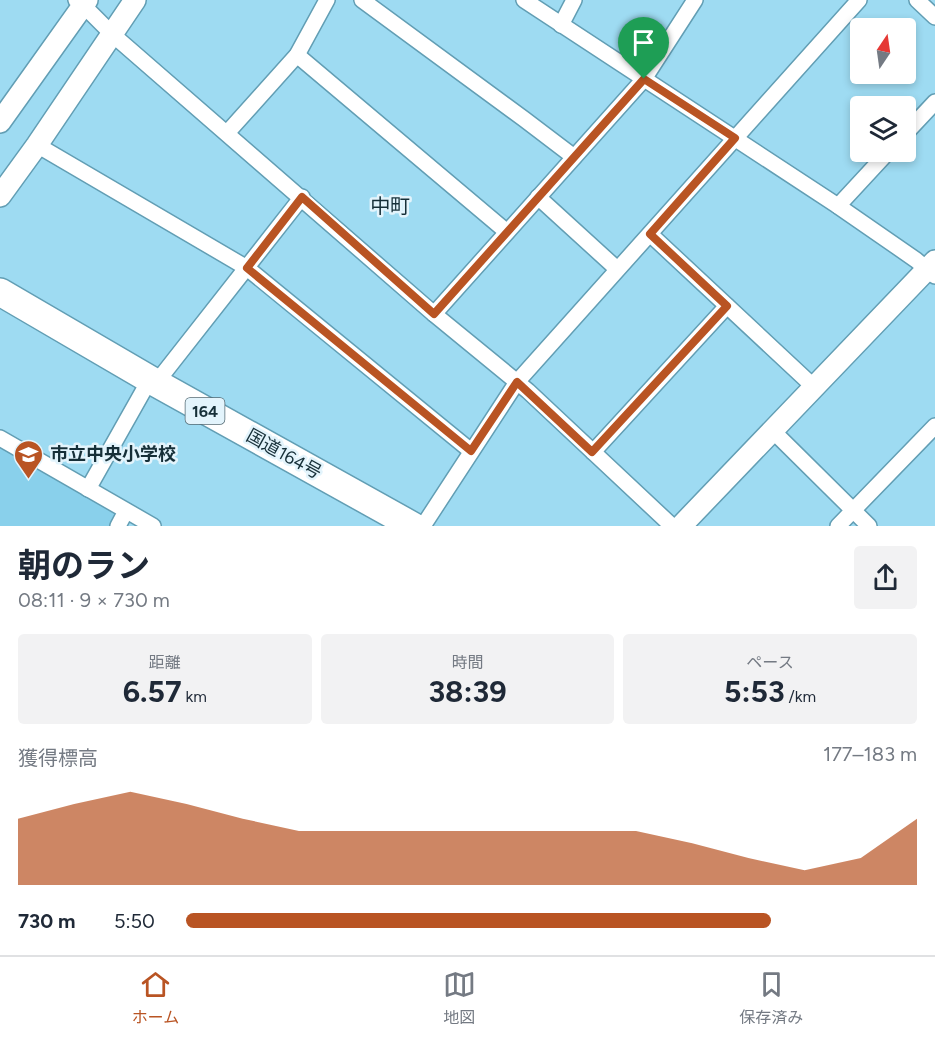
<!DOCTYPE html>
<html lang="ja">
<meta charset="utf-8">
<style>
:root{--surface:#fff;--page:#f2f2f3;--text:#1f2937;--muted:#747a83;--line:#e0e1e3;--accent:#b95423}
body{margin:0;font-family:Figtree,"Noto Sans JP",sans-serif;background:var(--page);color:var(--text);height:100vh;display:flex;flex-direction:column;font-size:22px;white-space:nowrap}
*{box-sizing:border-box;margin:0}
p{font-size:20px;color:var(--muted)}
.icon{flex:none;width:33px;height:33px;fill:none;stroke:currentColor;stroke-width:2;stroke-linecap:round;stroke-linejoin:round}
.map{position:relative;height:526px;overflow:hidden}
.side{display:flex;flex-direction:column;background:var(--surface);flex:1}
.side>*{flex:none}
.needle{width:39px;rotate:13deg}
.controls{position:absolute;left:850px;top:18px;display:grid;gap:12px}
.controls a{display:grid;place-items:center;width:66px;height:66px;border-radius:6px;background:var(--surface);box-shadow:0 3px 9px #0003;font-size:30px}
.pin{position:absolute;display:grid;place-items:center;width:51px;height:51px;color:#fff;margin:-62px -26px;border-radius:50% 50% 50% 0;rotate:-45deg;box-shadow:0 0 6px #0007}
.pin .icon{rotate:45deg}
.round{display:grid;place-items:center;flex:none;width:63px;height:63px;border-radius:6px;background:var(--page)}
.headline{display:flex;align-items:center;justify-content:space-between;height:102px;padding:0 18px}
h1{font-size:33px;font-weight:700;line-height:45px}
.figures{display:grid;grid-template-columns:repeat(3,1fr);gap:9px;height:102px;padding:6px 18px}
.figures div{display:grid;align-content:center;border-radius:6px;background:var(--page);text-align:center}
.figures b{font-size:30px;font-weight:700}
.figures small{font-size:16px;font-weight:400}
.figures p{font-size:16px}
.chart{height:168px;padding:12px 18px}
.chart p{display:flex;justify-content:space-between}
.chart svg{width:100%;height:108px;margin-top:6px;fill:var(--accent);opacity:.7}
ul{padding:0 18px;list-style:none;font-size:20px}
li{display:grid;grid-template-columns:96px 72px 1fr;align-items:center;height:45px}
li i{height:15px;border-radius:8px;background:var(--accent)}
.tab-bar{display:flex;justify-content:space-around;align-items:center;height:84px;border-top:2px solid var(--line);background:var(--surface);font-size:16px;color:var(--muted)}
.tab-bar a{display:grid;justify-items:center;gap:3px}
.tab-bar .current{color:var(--accent)}
.map>svg:first-child{display:block}
.built{fill:#89d0eb}
.lines{fill:none;stroke-linecap:round;stroke-linejoin:round}
.street-casing{stroke:#629eb4;stroke-width:18}
.secondary-casing{stroke:#629eb4;stroke-width:24}
.highway-casing{stroke:#629eb4;stroke-width:30}
.street{stroke:#fff;stroke-width:15}
.secondary{stroke:#fff;stroke-width:21}
.highway{stroke:#fff;stroke-width:27}
.route-casing{stroke:#fff;stroke-width:12}
.route{stroke:#b95423;stroke-width:8}
.labels{text-anchor:middle;stroke-width:5;stroke-linejoin:round;paint-order:stroke}
.shield{fill:#e3f4fc;stroke:#546a73;stroke-width:1.5}
.shield-label{font-size:16px;font-weight:bold;fill:#162f38}
.poi-label{font-size:18px;font-weight:bold;fill:#162f38;stroke:#e3f4fc;text-anchor:start}
.street-label{font-size:18px;fill:#162f38;stroke:#e3f4fc}
.neighbourhood-label{font-size:20px;fill:#162f38;stroke:#e3f4fc}
</style>
<div class="map">
<svg width="935" height="526" viewBox="0 0 935 526">
<rect width="100%" height="100%" fill="#9edbf2"/>
<polygon class="built" points="0,446 116,514 110,526 0,526"/>
<g class="lines">
<defs>
<g id="street">
<polyline points="76,0 84,6 112,34 434,314 528,391 672,526"/>
<polyline points="362,0 524,119 574,157"/>
<polyline points="524,0 838,206 916,260 935,276"/>
<polyline points="917,0 935,17"/>
<polyline points="561,25 574,0"/>
<polyline points="297,55 507,232"/>
<polyline points="227,133 297,55 327,0"/>
<polyline points="906,133 935,102"/>
<polyline points="37,145 247,268 471,451"/>
<polyline points="538,197 617,269"/>
<polyline points="838,206 888,152"/>
<polyline points="650,234 814,387"/>
<polyline points="434,314 644,79 695,0"/>
<polyline points="156,383 302,197"/>
<polyline points="773,431 869,526"/>
<polyline points="0,438 153,526"/>
<polyline points="593,452 727,306"/>
<polyline points="88,489 150,379"/>
<polyline points="118,526 126,511"/>
<polyline points="423,526 517,382 859,0"/>
<polyline points="838,526 935,426"/>
</g>
<g id="secondary">
<polyline points="0,122 87,0"/>
<polyline points="0,196 37,145 135,0"/>
<polyline points="681,526 935,261"/>
</g>
<polyline id="highway" points="0,292 156,383 413,526"/>
</defs>
<use href="#street" class="street-casing"/>
<use href="#secondary" class="secondary-casing"/>
<use href="#highway" class="highway-casing"/>
<use href="#street" class="street"/>
<use href="#secondary" class="secondary"/>
<use href="#highway" class="highway"/>
</g>
<g class="lines">
<defs>
<polygon id="route" points="644,79 735,138 650,234 727,306 592,452 517,382 471,451 247,268 302,197 434,314"/>
</defs>
<use href="#route" class="route-casing"/>
<use href="#route" class="route"/>
</g>
<defs>
<symbol id="school-pin" viewBox="-11 -11 22 30"><path d="M0 17L-7.5 6A9.5 9.5 0 1 1 7.5 6Z" fill="#b95423" stroke="#e3f4fc"/><path d="M0-5L7-2L0 1L-7-2ZM-4 1L0 2.5L4 1V4Q0 6-4 4Z" fill="#fff"/></symbol>
</defs>
<g fill-rule="evenodd">
<use href="#school-pin" x="12" y="438" width="33" height="45"/>
</g>
<g class="labels">
<rect class="shield" x="185.5" y="398" width="39" height="26" rx="4.5"/>
<g class="shield-label">
<text x="205" y="417">164</text>
</g>
<g class="poi-label">
<text x="50" y="460">市立中央小学校</text>
</g>
<g class="street-label">
<text transform="translate(284 454) rotate(29)" y="6">国道164号</text>
</g>
<g class="neighbourhood-label">
<text x="390" y="213">中町</text>
</g>
</g>
</svg>
<div class="controls">
<a><svg class="needle" viewBox="-14 -14 28 28"><path d="M0-13l5 13h-10z" fill="#e53935"/><path d="M0 13l5-13h-10z" fill="#747a83"/></svg></a>
<a><svg class="icon" aria-label="layers" viewBox="0 0 24 24"><path d="M12 4l9 5-9 5-9-5zM3 14l9 5 9-5"/></svg></a>
</div>
<div class="pin" style="left:644px;top:79px;background:#1e9e55"><svg class="icon" aria-label="arrive" viewBox="0 0 24 24"><path d="M6 21V4h12l-3 4 3 4H6"/></svg></div>
</div>
<section class="side">
<div class="headline"><div><h1>朝のラン</h1><p>08:11 · 9 × 730 m</p></div><a class="round"><svg class="icon" aria-label="share" viewBox="0 0 24 24"><path d="M12 15V3M7 8l5-5 5 5M5 13v7h14v-7"/></svg></a></div>
<div class="figures">
<div><p>距離</p><b>6.57<small> km</small></b></div>
<div><p>時間</p><b>38:39</b></div>
<div><p>ペース</p><b>5:53<small> /km</small></b></div>
</div>
<div class="chart"><p><span>獲得標高</span>177–183 m</p>
<svg viewBox="0 0 160 44" preserveAspectRatio="none"><path d="M0 44V17L10 11L20 6L30 11L40 17L50 22L60 22L70 22L80 22L90 22L100 22L110 22L120 27L130 33L140 38L150 33L160 17V44z"/></svg>
</div>
<ul>
<li><b>730 m</b>5:50<i style="width:80%"></i></li>
</ul>
</section>
<nav class="tab-bar">
<a class="current"><svg class="icon" aria-label="home" viewBox="0 0 24 24"><path d="M3 11l9-7 9 7M6 9v11h12V9"/></svg>ホーム</a>
<a><svg class="icon" aria-label="map" viewBox="0 0 24 24"><path d="M3 6l6-2 6 2 6-2v14l-6 2-6-2-6 2zM9 4v14M15 6v14"/></svg>地図</a>
<a><svg class="icon" aria-label="saved" viewBox="0 0 24 24"><path d="M7 4h10v16l-5-4-5 4z"/></svg>保存済み</a>
</nav>
